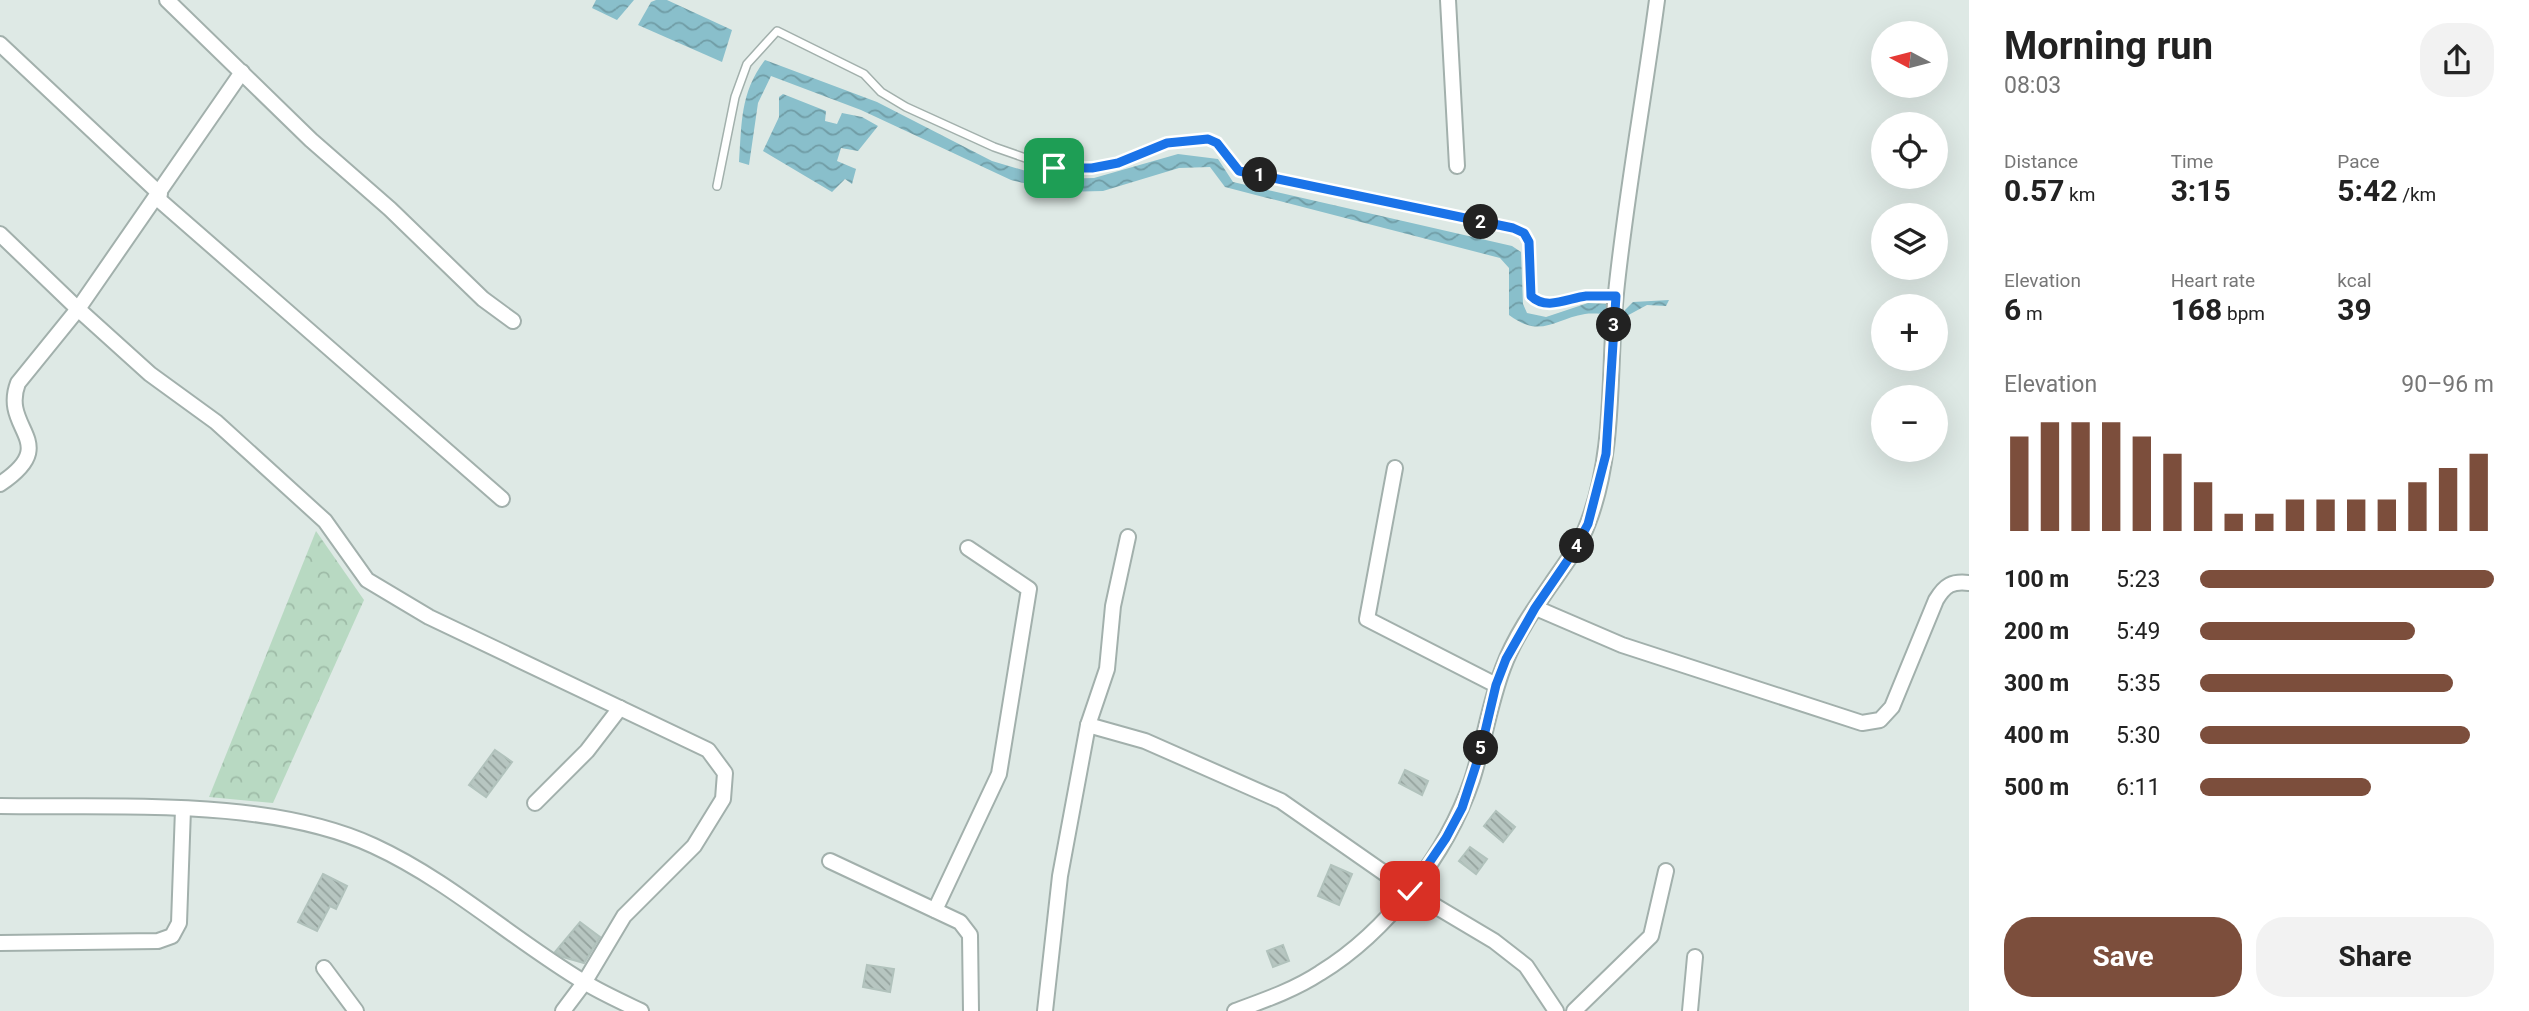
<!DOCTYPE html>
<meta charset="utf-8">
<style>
:root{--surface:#fff;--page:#f2f2f2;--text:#222;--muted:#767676;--accent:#7c4e3c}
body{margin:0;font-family:Roboto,sans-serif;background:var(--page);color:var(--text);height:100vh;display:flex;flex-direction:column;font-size:26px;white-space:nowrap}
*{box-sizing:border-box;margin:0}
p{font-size:23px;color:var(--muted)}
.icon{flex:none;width:38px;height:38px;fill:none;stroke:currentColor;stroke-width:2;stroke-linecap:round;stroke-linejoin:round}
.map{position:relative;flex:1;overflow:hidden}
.details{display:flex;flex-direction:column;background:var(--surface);width:560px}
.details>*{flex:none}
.needle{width:46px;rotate:277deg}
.buttons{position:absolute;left:1871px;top:21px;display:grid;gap:14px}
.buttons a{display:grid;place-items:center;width:77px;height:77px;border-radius:50%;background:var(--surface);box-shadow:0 7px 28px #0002;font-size:35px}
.pin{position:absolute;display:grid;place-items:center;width:60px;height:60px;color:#fff;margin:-30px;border-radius:14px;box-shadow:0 4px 10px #0006}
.km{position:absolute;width:35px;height:35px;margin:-18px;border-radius:50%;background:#222;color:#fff;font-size:19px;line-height:35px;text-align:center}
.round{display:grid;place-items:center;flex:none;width:74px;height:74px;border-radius:28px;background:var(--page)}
.overview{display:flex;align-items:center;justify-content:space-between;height:119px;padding:0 35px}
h1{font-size:38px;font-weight:700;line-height:52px}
.stats{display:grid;grid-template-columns:repeat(3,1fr);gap:10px;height:119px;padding:7px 35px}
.stats div{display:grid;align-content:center}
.stats b{font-size:30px;font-weight:700}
.stats small{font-size:19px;font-weight:400}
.stats p{font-size:19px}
.chart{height:196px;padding:14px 35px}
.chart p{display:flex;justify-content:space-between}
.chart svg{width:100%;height:126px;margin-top:7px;stroke:var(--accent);stroke-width:6}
.action{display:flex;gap:14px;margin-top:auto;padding:14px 35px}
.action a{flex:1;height:80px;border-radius:28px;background:var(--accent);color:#fff;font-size:28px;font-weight:700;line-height:80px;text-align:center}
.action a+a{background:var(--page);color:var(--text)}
ul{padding:0 35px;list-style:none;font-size:23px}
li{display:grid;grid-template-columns:112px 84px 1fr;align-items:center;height:52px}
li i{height:18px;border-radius:9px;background:var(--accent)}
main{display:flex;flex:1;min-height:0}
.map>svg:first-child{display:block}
.forest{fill:url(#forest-crowns)}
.water{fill:url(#water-waves)}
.building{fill:url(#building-back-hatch);stroke:#b1c2bc;stroke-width:2}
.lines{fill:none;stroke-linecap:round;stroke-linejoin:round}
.lane-casing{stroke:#a2b0ac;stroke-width:10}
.street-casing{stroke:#a2b0ac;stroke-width:18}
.lane{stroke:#fff;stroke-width:7}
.street{stroke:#fff;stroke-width:14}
.route-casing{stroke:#fff;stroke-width:14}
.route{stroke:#1a73e8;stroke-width:9}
</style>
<main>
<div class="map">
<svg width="1969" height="1011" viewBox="0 0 1969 1011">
<defs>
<pattern id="forest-crowns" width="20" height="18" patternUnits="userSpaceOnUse" patternTransform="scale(1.75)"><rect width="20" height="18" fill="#b8d9c2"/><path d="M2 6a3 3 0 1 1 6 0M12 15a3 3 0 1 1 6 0" fill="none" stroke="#9ebba7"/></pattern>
<pattern id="water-waves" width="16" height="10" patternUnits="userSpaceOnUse" patternTransform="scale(1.75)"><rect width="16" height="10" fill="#89bfcb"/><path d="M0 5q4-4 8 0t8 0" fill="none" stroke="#709ca5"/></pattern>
<pattern id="building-back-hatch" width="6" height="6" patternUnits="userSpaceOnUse" patternTransform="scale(1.75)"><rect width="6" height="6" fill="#b7c6c1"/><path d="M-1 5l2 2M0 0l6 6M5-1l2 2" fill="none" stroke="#94a29d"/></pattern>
</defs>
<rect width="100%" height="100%" fill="#dee9e5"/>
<polygon class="forest" points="316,531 364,600 273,803 209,797"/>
<g class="water">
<polygon points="596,0 634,0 617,20 592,8"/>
<polygon points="656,0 667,0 732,30 722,62 638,25 651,2"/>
<path d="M765 60 877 102 992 161 1053 179 1094 178 1178 154 1218 159 1233 182 1512 246 1521 252 1523 304 1527 313 1546 317 1588 303 1609 304 1608 314C1601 314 1592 313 1585 314 1554 319 1541 339 1509 315V268L1500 258 1225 187 1210 167 1179 168 1103 191 1061 192 1011 180 861 110 771 76 758 103 749 165 739 162C742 122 740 93 765 60Z"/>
<polygon points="783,94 826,111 825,121 837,124 842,113 862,117 878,126 858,151 841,148 837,161 856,169 852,184 845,179 832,192 763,151 779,117 779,97"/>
<polygon points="1669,300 1666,306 1647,305 1623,318 1625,310 1633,302"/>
</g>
<g class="building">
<polygon points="495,750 512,762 486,797 469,785"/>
<polygon points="1405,770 1428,781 1422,795 1399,783"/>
<polygon points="1496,811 1515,827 1503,842 1484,826"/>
<polygon points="1470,847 1487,859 1476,874 1459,861"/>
<polygon points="1331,865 1352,874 1339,905 1318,896"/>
<polygon points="323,874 347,886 336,909 330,906 317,931 298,922"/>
<polygon points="580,922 600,937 584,963 563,957 555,952"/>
<polygon points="1283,945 1289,961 1273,967 1267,951"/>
<polygon points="867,965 894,969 890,992 863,987"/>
</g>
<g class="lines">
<defs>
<path id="lane" d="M717 186 735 97 747 64 777 31 864 74 881 92 906 107 994 147 1054 168H1092L1118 163 1167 143 1208 139 1217 143 1239 171 1513 228 1524 233 1529 242 1531 296C1546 310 1568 298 1586 297 1596 296 1606 296 1615 296"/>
<g id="street">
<polyline points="167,0 311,140 390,209 483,299 513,321"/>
<polyline points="1448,0 1457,166"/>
<polyline points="0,44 160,194"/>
<polyline points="157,198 502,499"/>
<polyline points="0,234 78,309 150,374 216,422 325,521 367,580 429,617 708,750 725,773 723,799 694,846 624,916 584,983 563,1011"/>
<polyline points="1395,468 1367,619 1496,685"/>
<path d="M0 484C63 442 0 430 18 383L78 309 242 72"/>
<path d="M1536 608 1622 645 1862 723 1880 720 1892 707 1936 600C1945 585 1952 581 1969 583"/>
<polyline points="1088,725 1145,741 1281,801 1410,891 1494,941 1526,966 1556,1011"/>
<polyline points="535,803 587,751 620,708"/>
<path d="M0 806C115 808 269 797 374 846 450 881 512 939 584 982 602 993 622 1002 641 1011"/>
<polyline points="830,861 960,922 970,935 971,1011"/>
<polyline points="935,910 999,774 1029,589 968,548"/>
<polyline points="0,943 158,941 172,936 179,923 183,809"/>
<polyline points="324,968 356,1011"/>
<polyline points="1045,1011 1060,876 1088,725 1107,669 1113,606 1128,537"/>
<path d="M1235 1011C1265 1000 1294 990 1320 973 1387 932 1447 854 1472 780 1484 743 1489 705 1503 668 1514 638 1534 609 1552 583 1565 564 1580 545 1588 523 1616 450 1608 370 1616 293 1626 195 1644 98 1657 0"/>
<polyline points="1574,1011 1651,936 1666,871"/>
<polyline points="1690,1011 1695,957"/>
</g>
</defs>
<use href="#lane" class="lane-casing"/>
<use href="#street" class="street-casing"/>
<use href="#lane" class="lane"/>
<use href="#street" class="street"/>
</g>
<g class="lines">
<defs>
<path id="route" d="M1054 168H1092L1118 163 1167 143 1208 139 1217 143 1239 171 1513 228 1524 233 1529 242 1531 296C1546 311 1569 298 1586 296 1596 296 1606 296 1616 296L1606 454 1588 524 1572 554 1535 608 1506 659 1496 685 1480 753 1462 808 1446 838 1410 891"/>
</defs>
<use href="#route" class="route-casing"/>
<use href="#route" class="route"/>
</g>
</svg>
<div class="buttons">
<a><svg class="needle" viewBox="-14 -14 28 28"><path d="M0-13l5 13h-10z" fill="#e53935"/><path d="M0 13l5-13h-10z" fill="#767676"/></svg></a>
<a><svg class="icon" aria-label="locate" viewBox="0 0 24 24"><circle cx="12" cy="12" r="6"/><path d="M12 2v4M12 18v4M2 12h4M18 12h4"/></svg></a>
<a><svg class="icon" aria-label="layers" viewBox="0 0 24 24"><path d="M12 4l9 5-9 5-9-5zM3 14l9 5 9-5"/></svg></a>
<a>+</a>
<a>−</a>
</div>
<div class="pin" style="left:1054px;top:168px;background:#1e9e55"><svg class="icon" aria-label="arrive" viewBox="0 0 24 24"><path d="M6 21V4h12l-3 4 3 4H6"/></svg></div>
<div class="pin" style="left:1410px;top:891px;background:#d93025"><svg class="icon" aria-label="check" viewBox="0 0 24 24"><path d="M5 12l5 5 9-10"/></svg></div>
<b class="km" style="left:1260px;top:175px">1</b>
<b class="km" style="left:1481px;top:222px">2</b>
<b class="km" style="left:1614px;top:325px">3</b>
<b class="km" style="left:1577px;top:546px">4</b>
<b class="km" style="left:1481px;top:748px">5</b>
</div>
<section class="details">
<div class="overview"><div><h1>Morning run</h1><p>08:03</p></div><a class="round"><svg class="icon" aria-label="share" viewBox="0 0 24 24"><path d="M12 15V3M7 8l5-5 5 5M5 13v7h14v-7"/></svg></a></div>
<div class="stats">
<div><p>Distance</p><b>0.57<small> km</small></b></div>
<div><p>Time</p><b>3:15</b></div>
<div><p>Pace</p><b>5:42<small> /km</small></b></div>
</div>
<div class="stats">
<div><p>Elevation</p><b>6<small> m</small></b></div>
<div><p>Heart rate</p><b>168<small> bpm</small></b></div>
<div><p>kcal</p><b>39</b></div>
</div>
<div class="chart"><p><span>Elevation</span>90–96 m</p>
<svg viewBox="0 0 160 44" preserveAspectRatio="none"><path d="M5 44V11M15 44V6M25 44V6M35 44V6M45 44V11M55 44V17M65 44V27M75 44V38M85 44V38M95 44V33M105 44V33M115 44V33M125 44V33M135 44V27M145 44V22M155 44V17"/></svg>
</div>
<ul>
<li><b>100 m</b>5:23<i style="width:100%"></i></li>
<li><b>200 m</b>5:49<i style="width:73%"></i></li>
<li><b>300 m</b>5:35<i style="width:86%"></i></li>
<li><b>400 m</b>5:30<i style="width:92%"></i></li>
<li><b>500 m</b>6:11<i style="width:58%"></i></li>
</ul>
<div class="action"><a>Save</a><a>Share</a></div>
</section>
</main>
